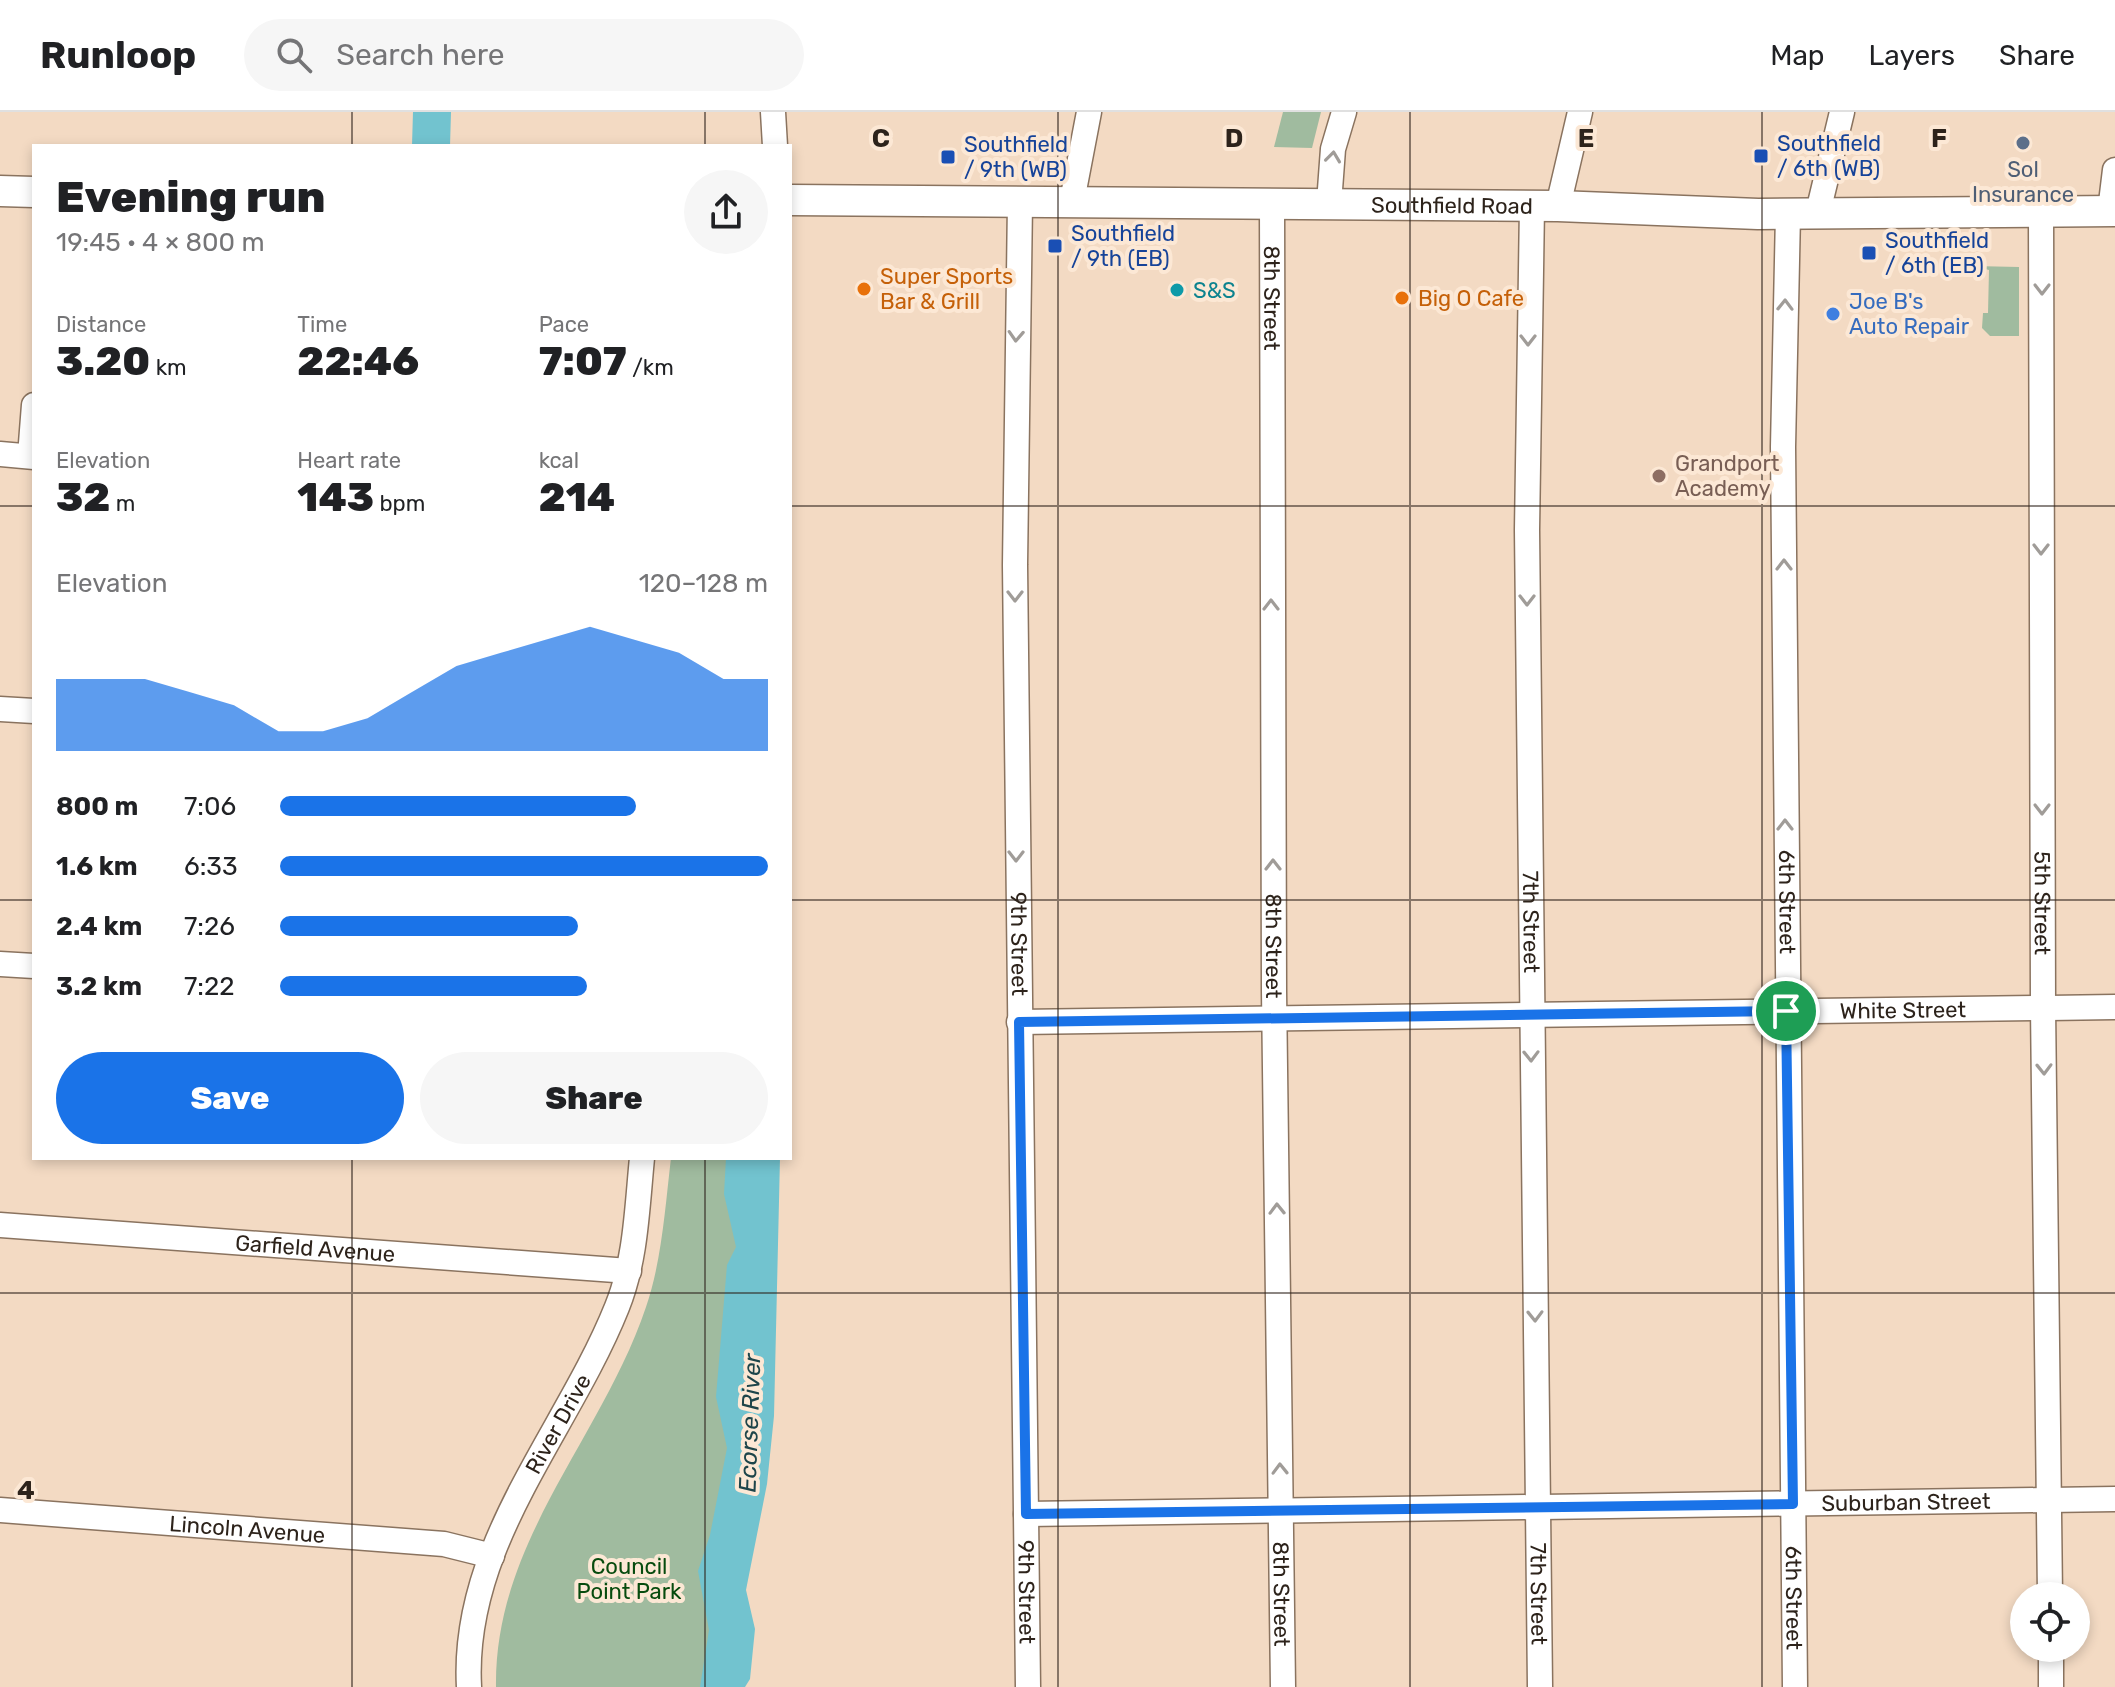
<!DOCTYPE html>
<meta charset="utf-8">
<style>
:root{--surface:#fff;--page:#f6f6f6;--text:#202124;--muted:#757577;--line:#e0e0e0;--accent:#1a73e8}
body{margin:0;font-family:Rubik,sans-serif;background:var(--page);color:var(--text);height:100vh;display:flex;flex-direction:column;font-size:30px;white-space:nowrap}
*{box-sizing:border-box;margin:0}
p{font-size:26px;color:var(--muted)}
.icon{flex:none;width:44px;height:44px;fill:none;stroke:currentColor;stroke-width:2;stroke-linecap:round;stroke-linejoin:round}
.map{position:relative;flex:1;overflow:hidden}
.sheet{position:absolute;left:32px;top:32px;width:760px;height:1016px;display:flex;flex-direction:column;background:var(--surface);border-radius:0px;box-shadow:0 4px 12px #0003}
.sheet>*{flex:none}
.tools{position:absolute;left:2010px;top:1470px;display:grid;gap:16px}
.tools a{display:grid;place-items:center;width:80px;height:80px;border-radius:50%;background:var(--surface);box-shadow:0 4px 12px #0003;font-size:40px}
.pin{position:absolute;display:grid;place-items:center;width:68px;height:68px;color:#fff;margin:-34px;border:4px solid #fff;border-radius:50%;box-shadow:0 2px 8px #0007}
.round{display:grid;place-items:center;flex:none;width:84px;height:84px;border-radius:42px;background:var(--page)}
.summary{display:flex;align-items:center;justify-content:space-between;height:136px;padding:0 24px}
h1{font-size:44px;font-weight:800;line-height:60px}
.metrics{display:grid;grid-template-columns:repeat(3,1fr);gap:12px;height:136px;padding:8px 24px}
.metrics div{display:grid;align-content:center}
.metrics b{font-size:40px;font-weight:800}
.metrics small{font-size:22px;font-weight:400}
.metrics p{font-size:22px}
.chart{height:224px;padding:16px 24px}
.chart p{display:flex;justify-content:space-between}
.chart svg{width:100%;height:144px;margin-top:8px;fill:var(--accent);opacity:.7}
.primary-button{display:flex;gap:16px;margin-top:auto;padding:16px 24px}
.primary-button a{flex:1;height:92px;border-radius:48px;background:var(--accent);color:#fff;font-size:32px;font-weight:800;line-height:92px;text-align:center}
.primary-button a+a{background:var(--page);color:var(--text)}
ul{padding:0 24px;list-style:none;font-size:26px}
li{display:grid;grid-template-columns:128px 96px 1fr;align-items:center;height:60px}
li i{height:20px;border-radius:10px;background:var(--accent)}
header{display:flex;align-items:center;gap:48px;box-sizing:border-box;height:112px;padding:0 40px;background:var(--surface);border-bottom:2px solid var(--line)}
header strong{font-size:38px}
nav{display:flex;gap:44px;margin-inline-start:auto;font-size:28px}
.search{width:560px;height:72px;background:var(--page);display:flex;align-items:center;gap:20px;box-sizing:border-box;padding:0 28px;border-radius:44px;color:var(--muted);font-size:30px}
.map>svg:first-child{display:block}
.green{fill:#a0bb9f}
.water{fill:#72c3cf}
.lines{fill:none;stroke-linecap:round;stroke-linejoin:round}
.river{stroke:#72c3cf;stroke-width:38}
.minor-casing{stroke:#8a735f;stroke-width:27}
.major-casing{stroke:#8a735f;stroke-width:33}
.minor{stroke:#fff;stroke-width:24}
.major{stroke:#fff;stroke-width:30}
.oneway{stroke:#a09c98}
.route-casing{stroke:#fff;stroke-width:16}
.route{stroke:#1a73e8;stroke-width:10}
.grid{fill:none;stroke:#2d231b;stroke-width:2;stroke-opacity:0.55}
.service-dot{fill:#5c6f8a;stroke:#fce8d5;stroke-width:3}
.transit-dot{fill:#1a4fb4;stroke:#fce8d5;stroke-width:3}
.food-dot{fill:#e8710a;stroke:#fce8d5;stroke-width:3}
.culture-dot{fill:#0f9aa8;stroke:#fce8d5;stroke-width:3}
.shop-dot{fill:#3f7fe0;stroke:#fce8d5;stroke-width:3}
.education-dot{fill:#8d6e63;stroke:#fce8d5;stroke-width:3}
.labels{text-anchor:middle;stroke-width:8;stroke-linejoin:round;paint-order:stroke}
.transit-label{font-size:22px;fill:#164399;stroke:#fce8d5;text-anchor:start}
.service-label{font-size:22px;fill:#4e5e75;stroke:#fce8d5}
.street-label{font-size:22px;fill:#2d231b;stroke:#fce8d5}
.food-label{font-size:22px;fill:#c56008;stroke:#fce8d5;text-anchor:start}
.culture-label{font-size:22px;fill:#0d838f;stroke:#fce8d5;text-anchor:start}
.shop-label{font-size:22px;fill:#366cbe;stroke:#fce8d5;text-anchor:start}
.education-label{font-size:22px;fill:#785e54;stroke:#fce8d5;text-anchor:start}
.park-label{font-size:22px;fill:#074b0e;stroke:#fce8d5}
.water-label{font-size:24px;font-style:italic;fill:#1e454a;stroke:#fce8d5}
.grid-label{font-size:26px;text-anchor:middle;font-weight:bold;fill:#2d231b;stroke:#fce8d5;stroke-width:8;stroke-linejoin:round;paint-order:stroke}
</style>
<header>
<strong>Runloop</strong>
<div class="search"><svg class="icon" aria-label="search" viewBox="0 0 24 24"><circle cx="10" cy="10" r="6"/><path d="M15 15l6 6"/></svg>Search here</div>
<nav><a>Map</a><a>Layers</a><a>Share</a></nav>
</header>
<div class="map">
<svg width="2115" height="1575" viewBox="0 0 2115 1575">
<rect width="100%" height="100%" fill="#f3dac3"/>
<g class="green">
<polygon points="1283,0 1321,0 1312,36 1274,35"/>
<polygon points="1974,154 2019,155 2019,224 1990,224 1982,216 1983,201 1988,201 1989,158"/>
<path d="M671 1046H759L730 1575H496C494 1429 602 1326 646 1195 662 1148 665 1096 671 1046Z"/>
</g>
<polygon class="water" points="726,1046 780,1046 774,1304 767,1372 746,1478 755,1517 750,1567 745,1575 700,1575 709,1518 698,1459 710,1423 727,1336 716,1285 727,1153 736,1135 724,1082"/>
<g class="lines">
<polyline class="river" points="431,34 432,0"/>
<defs>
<g id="minor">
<polyline points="773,0 775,34"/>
<polyline points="1072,89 1089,0"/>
<path id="s1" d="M1020 90 1015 453 1028 1575"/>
<polyline points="1329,91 1333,37 1344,0"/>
<path id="s2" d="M1272 92 1274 879 1283 1575"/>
<path id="s3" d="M1532 94 1527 418 1540 1575"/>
<polyline points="1558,94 1580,0"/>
<path id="s4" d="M2041 99 2043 895 2050 1484"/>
<polyline points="2110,99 2115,58"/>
<polyline points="1818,100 1842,0"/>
<path id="s5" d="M1788 102 1783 335 1795 1575"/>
<polyline points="0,342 34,345"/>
<polyline points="30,344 34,293"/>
<polyline points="0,597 34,599"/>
<polyline points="0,852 34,854"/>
<path id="s6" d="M1019 910 2115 895"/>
<path id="s7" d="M0 1113 629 1159"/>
<path id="s8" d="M0 1398 444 1432 492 1444"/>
<path id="s9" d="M1026 1402 2115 1387"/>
<polyline points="2051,1536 2051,1575"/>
<path id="s10" d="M469 1575C461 1432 567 1320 617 1195 636 1148 637 1096 642 1046"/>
</g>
<g id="major">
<polyline points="0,79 34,80"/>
<path id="s11" d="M790 88 1558 94 1758 102 2115 99"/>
</g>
</defs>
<use href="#minor" class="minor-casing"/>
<use href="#major" class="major-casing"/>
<use href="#minor" class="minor"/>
<use href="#major" class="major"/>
</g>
<defs><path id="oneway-chevron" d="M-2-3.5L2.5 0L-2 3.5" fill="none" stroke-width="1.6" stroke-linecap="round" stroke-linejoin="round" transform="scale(2)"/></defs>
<g class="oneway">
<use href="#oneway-chevron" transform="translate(1333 45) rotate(-83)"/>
<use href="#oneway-chevron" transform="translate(2042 177) rotate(90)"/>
<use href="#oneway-chevron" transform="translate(1785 193) rotate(-89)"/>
<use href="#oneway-chevron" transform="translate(1016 224) rotate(93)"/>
<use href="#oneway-chevron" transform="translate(1528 228) rotate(90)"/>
<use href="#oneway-chevron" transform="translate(2041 437) rotate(90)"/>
<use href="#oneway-chevron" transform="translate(1784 453) rotate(-90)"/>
<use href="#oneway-chevron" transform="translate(1015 484) rotate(90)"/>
<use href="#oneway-chevron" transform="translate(1527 488) rotate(90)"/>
<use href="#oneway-chevron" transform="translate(1271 493) rotate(-90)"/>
<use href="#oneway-chevron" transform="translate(2042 697) rotate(90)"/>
<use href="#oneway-chevron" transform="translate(1785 713) rotate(-90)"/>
<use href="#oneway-chevron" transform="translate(1016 744) rotate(90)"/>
<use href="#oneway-chevron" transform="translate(1273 753) rotate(-90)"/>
<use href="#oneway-chevron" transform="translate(1531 944) rotate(89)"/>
<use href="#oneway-chevron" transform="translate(2044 957) rotate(89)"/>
<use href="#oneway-chevron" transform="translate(1277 1097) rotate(-91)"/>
<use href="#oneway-chevron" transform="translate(1535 1204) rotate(89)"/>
<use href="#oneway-chevron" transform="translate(1280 1357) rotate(-91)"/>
</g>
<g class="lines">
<defs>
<polygon id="route" points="1786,899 1793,1392 1026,1402 1019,910"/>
</defs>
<use href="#route" class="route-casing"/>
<use href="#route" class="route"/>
</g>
<path class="grid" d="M352 0V34M705 0V34M1058 0V1575M1410 0V1575M1762 0V1575M0 394H34M790 394H2115M0 788H34M790 788H2115M352 1046V1575M705 1046V1575M0 1181H2115"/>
<circle class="service-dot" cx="2023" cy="31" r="8"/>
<g class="transit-dot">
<rect x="1753" y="36" width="16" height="16" rx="4"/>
<rect x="940" y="37" width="16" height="16" rx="4"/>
<rect x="1047" y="126" width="16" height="16" rx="4"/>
<rect x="1861" y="133" width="16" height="16" rx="4"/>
</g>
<g class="food-dot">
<circle cx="864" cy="177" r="8"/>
<circle cx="1402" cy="186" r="8"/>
</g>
<circle class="culture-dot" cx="1177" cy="178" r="8"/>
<circle class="shop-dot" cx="1833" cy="202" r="8"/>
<circle class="education-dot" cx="1659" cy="364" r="8"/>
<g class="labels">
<g class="transit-label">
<text x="1777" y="39">Southfield<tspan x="1777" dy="25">/ 6th (WB)</tspan></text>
<text x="964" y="40">Southfield<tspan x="964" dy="25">/ 9th (WB)</tspan></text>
<text x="1071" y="129">Southfield<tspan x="1071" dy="25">/ 9th (EB)</tspan></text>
<text x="1885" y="136">Southfield<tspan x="1885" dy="25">/ 6th (EB)</tspan></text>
</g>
<g class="service-label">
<text x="2023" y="65">Sol<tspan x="2023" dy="25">Insurance</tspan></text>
</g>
<g class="street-label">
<text dy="8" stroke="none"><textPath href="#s11" startOffset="662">Southfield Road</textPath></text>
<text dy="8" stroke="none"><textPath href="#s2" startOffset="94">8th Street</textPath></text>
<text dy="8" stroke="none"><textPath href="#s5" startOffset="688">6th Street</textPath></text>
<text dy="8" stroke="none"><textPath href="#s4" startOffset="692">5th Street</textPath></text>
<text dy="8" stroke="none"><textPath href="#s3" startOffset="716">7th Street</textPath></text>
<text dy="8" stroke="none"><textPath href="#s1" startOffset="742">9th Street</textPath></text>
<text dy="8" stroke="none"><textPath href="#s2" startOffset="742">8th Street</textPath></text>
<text dy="8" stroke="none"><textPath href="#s6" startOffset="884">White Street</textPath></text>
<text dy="8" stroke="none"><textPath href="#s7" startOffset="316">Garfield Avenue</textPath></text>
<text dy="8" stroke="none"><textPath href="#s10" startOffset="282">River Drive</textPath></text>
<text dy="8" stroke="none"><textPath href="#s9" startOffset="880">Suburban Street</textPath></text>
<text dy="8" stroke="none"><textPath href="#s8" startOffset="248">Lincoln Avenue</textPath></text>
<text dy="8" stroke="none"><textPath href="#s1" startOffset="1390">9th Street</textPath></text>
<text dy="8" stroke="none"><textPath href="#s2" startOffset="1390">8th Street</textPath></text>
<text dy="8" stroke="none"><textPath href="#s3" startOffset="1388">7th Street</textPath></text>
<text dy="8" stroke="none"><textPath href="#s5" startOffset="1384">6th Street</textPath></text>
</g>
<g class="food-label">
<text x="880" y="172">Super Sports<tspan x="880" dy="25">Bar &amp; Grill</tspan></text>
<text x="1418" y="194">Big O Cafe</text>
</g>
<g class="culture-label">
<text x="1193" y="186">S&amp;S</text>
</g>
<g class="shop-label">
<text x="1849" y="197">Joe B's<tspan x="1849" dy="25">Auto Repair</tspan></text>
</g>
<g class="education-label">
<text x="1675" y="359">Grandport<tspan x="1675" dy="25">Academy</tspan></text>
</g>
<g class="park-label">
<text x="629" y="1462">Council<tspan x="629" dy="25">Point Park</tspan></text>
</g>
<g class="water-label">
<text transform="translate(750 1311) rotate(-88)" y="8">Ecorse River</text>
</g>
</g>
<g class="grid-label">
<text x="881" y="35">C</text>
<text x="1234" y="35">D</text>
<text x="1586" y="35">E</text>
<text x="1939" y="35">F</text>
<text x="26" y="1387">4</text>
</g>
</svg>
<div class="tools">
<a><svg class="icon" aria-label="locate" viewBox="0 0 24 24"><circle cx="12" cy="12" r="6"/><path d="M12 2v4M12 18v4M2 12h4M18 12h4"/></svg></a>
</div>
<div class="pin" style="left:1786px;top:899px;background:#1e9e55"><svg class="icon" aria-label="arrive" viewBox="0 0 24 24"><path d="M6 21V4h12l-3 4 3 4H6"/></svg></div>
<section class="sheet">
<div class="summary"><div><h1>Evening run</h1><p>19:45 · 4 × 800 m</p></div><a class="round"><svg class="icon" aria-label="share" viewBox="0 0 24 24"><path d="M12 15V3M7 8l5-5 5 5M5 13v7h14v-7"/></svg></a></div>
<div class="metrics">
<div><p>Distance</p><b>3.20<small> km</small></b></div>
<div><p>Time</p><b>22:46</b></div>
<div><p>Pace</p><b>7:07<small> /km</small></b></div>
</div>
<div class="metrics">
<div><p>Elevation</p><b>32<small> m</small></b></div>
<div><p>Heart rate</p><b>143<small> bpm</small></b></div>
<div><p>kcal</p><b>214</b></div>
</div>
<div class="chart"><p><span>Elevation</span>120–128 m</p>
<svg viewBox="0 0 160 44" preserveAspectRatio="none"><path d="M0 44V22L10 22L20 22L30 26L40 30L50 38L60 38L70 34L80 26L90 18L100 14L110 10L120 6L130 10L140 14L150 22L160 22V44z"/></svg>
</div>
<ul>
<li><b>800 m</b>7:06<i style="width:73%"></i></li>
<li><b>1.6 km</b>6:33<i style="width:100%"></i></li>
<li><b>2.4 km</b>7:26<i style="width:61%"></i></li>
<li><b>3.2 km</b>7:22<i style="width:63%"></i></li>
</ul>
<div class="primary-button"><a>Save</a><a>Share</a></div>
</section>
</div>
